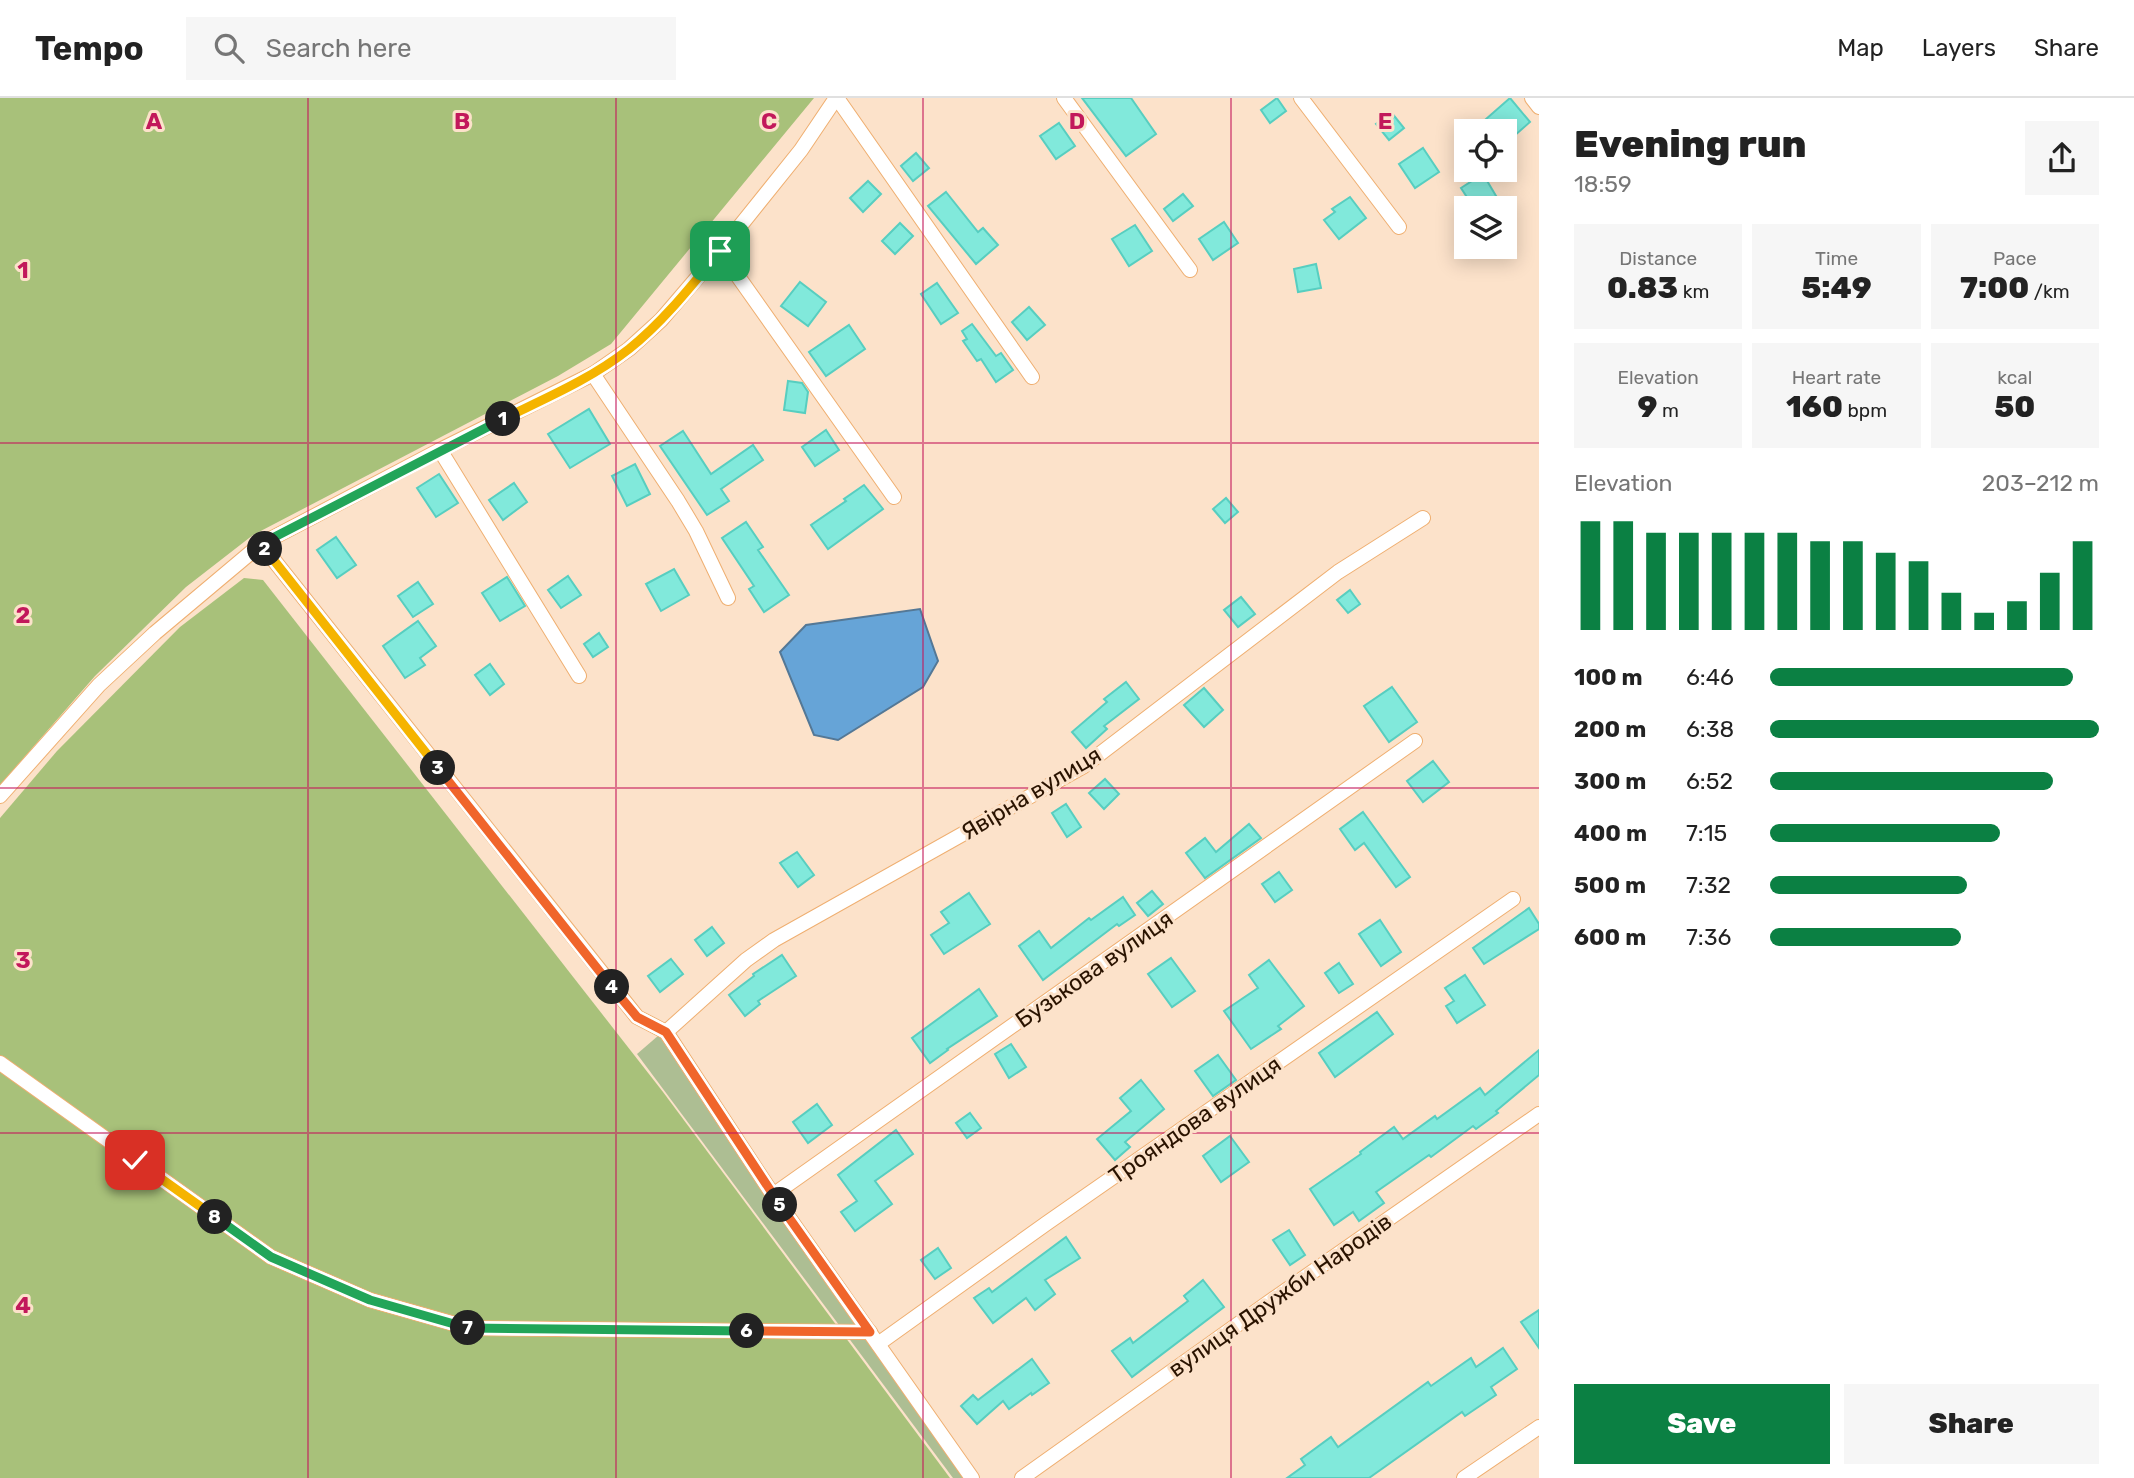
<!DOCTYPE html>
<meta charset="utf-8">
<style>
:root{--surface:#fff;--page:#f6f6f6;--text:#222;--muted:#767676;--line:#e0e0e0;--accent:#0b8043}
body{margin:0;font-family:Rubik,sans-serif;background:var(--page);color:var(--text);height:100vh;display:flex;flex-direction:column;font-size:26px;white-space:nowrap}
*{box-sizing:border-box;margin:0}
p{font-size:23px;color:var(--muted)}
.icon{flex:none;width:38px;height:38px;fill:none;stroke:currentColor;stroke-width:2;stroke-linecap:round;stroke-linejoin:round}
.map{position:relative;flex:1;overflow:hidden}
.panel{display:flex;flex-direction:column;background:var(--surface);width:595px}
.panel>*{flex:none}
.controls{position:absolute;left:1454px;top:21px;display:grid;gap:14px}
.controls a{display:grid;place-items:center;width:63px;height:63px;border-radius:0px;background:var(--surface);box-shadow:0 4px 18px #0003;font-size:35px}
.pin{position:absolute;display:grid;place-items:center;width:60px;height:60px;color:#fff;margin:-30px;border-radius:14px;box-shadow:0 4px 10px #0006}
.km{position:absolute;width:35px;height:35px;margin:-18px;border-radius:50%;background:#222;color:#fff;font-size:19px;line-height:35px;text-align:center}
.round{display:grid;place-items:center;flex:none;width:74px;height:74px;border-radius:0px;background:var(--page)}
.head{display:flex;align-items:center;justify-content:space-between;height:119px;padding:0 35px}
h1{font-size:38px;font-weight:800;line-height:52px}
.stats{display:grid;grid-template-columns:repeat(3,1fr);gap:10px;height:119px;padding:7px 35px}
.stats div{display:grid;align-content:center;border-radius:0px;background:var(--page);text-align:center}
.stats b{font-size:30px;font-weight:800}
.stats small{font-size:19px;font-weight:400}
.stats p{font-size:19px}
.chart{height:196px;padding:14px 35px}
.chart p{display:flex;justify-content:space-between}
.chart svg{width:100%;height:126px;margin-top:7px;stroke:var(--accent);stroke-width:6}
.primary-button{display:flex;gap:14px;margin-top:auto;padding:14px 35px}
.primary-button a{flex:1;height:80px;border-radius:0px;background:var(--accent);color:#fff;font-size:28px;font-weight:800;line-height:80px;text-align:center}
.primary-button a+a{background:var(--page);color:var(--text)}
ul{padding:0 35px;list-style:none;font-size:23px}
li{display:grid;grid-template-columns:112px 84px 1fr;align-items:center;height:52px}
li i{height:18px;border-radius:9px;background:var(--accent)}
header{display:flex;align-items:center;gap:42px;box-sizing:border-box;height:98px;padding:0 35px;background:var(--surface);border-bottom:2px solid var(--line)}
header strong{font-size:33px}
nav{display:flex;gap:38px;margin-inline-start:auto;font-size:24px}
.search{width:490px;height:63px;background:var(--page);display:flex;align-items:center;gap:18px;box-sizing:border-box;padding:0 24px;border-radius:0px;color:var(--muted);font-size:26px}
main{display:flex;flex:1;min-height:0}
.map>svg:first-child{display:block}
.green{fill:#adbe93}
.forest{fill:#a8c17a}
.water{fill:#66a4d7;stroke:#547896;stroke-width:2}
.building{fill:#81e9db;stroke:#57cec0;stroke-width:2}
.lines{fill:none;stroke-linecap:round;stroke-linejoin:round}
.minor-casing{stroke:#efaf71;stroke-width:16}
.minor{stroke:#fff;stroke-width:14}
.split-1-casing{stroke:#fff;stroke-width:14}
.split-2-casing{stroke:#fff;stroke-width:14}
.split-3-casing{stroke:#fff;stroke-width:14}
.split-4-casing{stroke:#fff;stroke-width:14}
.split-5-casing{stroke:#fff;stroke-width:14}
.split-6-casing{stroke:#fff;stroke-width:14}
.split-7-casing{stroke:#fff;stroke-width:14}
.split-8-casing{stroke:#fff;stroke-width:14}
.split-9-casing{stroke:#fff;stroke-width:14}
.split-1{stroke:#f5b400;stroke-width:9}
.split-2{stroke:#22a559;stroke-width:9}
.split-3{stroke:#f5b400;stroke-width:9}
.split-4{stroke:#f0652b;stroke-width:9}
.split-5{stroke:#f0652b;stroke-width:9}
.split-6{stroke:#f0652b;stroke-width:9}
.split-7{stroke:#22a559;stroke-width:9}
.split-8{stroke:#22a559;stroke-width:9}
.split-9{stroke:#f5b400;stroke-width:9}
.grid{fill:none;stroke:#c2185b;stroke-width:2;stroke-opacity:0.55}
.labels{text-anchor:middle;stroke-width:6;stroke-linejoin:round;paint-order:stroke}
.street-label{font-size:23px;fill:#2a1300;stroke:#fce2ca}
.grid-label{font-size:23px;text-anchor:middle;font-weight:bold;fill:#c2185b;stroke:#fce2ca;stroke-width:6;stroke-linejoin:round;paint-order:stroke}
</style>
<header>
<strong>Tempo</strong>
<div class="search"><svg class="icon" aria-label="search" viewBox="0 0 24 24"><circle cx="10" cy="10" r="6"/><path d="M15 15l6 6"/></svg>Search here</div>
<nav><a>Map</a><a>Layers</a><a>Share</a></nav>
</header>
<main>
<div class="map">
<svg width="1539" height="1380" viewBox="0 0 1539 1380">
<rect width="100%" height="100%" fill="#fce2ca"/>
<polygon class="green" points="659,937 970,1380 953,1380 637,956"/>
<g class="forest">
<polygon points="0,0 814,0 611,246 558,278 253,437 186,489 95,578 0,687"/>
<polygon points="244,480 263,482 663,994 950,1380 0,1380 0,720 57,653 180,529"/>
</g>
<polygon class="water" points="920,511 938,563 923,589 838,642 814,637 780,554 806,527"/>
<g class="building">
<polygon points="1082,0 1131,0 1156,36 1126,58"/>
<polygon points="1277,0 1286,13 1270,25 1261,12"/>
<polygon points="1510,0 1530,24 1505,46 1505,33 1497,33 1486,21"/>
<polygon points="1391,14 1404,30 1389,42 1376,26"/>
<polygon points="1059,25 1075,48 1056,61 1040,38"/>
<polygon points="1423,50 1439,74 1415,90 1399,66"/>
<polygon points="916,55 929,70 913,83 901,68"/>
<polygon points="1483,76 1499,103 1488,110 1474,110 1461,90"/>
<polygon points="868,83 881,96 863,114 850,100"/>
<polygon points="946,94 978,134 983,130 998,147 976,166 928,108"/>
<polygon points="1183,96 1193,108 1173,123 1164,111"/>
<polygon points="1350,99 1366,120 1339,141 1324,122 1335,114 1332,111"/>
<polygon points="1224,124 1238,145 1213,162 1199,141"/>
<polygon points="900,125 913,138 895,156 882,143"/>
<polygon points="1135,127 1152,153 1129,168 1112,141"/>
<polygon points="1316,166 1321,190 1298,194 1294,171"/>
<polygon points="800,184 826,204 808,228 781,208"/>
<polygon points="937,185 958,215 941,226 921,196"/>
<polygon points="1029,209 1045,227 1027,242 1012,224"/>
<polygon points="972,226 996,258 1001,255 1013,272 996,284 981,261 977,263 963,243 967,241 962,233"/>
<polygon points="849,227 865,251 826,278 809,254"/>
<polygon points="788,283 802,285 808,294 805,315 784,312"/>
<polygon points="589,311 610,346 570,370 548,336"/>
<polygon points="826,332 839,352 815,368 802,349"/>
<polygon points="683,333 711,376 753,347 763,362 721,391 729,403 707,417 660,348"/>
<polygon points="635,366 650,396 627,408 612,378"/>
<polygon points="439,376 458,405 436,419 417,390"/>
<polygon points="514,385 527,404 503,422 489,402"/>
<polygon points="864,387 883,411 828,451 811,427 846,403 844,401"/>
<polygon points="1226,400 1238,414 1225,425 1213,411"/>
<polygon points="746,424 763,449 758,452 789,497 764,514 749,491 754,488 722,440"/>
<polygon points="336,439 356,467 337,480 317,452"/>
<polygon points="674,471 689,497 661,513 646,486"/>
<polygon points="568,478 581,497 561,510 548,492"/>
<polygon points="507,479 525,508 500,523 482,495"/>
<polygon points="418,484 433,506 413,519 398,498"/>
<polygon points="1350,492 1360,506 1348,515 1337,502"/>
<polygon points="1241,499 1255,516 1238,529 1224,512"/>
<polygon points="418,523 436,548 420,560 425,567 405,580 383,548"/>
<polygon points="599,535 608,549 593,559 584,546"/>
<polygon points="490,566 504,586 490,597 475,577"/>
<polygon points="1126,584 1139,601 1104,628 1107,631 1086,650 1072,634 1107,604 1104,601"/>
<polygon points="1392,589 1417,624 1389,644 1364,608"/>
<polygon points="1204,590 1223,612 1204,629 1184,607"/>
<polygon points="1433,663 1449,684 1423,704 1407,683"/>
<polygon points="1105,681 1119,696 1104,711 1089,695"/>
<polygon points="1066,706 1081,729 1067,739 1052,715"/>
<polygon points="1363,714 1410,779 1396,789 1364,745 1355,752 1340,731"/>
<polygon points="1249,726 1261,740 1205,780 1186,755 1205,740 1216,754"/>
<polygon points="797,754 814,777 798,789 780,765"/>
<polygon points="1279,774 1292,792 1275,804 1262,786"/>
<polygon points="1152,793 1163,806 1148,818 1137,805"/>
<polygon points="969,795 990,826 944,856 931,837 949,825 941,814"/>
<polygon points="1123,799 1135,817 1119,828 1117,826 1043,882 1019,848 1039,833 1051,850 1089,820 1091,822"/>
<polygon points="1529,810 1539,826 1539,831 1484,866 1473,850"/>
<polygon points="1380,822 1401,854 1381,868 1359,836"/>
<polygon points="712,829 724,845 707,858 695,842"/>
<polygon points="782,857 796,878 758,903 760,906 745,918 729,897 754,878 753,876"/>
<polygon points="1171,860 1195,893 1172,909 1148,876"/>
<polygon points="671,861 683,876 660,894 648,878"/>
<polygon points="1269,862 1304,908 1278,928 1281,931 1251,951 1224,913 1258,890 1249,877"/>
<polygon points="1339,865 1353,886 1339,895 1325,875"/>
<polygon points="1465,877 1485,907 1457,925 1446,908 1454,903 1445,890"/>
<polygon points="979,891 997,918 947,951 948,952 930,965 912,940"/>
<polygon points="1377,914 1393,936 1335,979 1319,955"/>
<polygon points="1011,946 1026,969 1009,980 995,956"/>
<polygon points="1539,952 1539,977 1496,1013 1498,1015 1476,1031 1473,1028 1431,1059 1429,1057 1376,1094 1384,1105 1359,1123 1353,1114 1334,1127 1310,1091 1361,1056 1360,1054 1394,1029 1403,1041 1435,1018 1437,1021 1480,990 1485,997"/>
<polygon points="1218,957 1236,982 1213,998 1195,973"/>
<polygon points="1141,982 1164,1011 1125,1044 1130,1049 1115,1062 1097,1041 1131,1013 1120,1000"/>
<polygon points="817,1006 832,1027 808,1045 793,1024"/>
<polygon points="970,1015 981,1030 967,1040 956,1025"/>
<polygon points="896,1032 913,1056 875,1083 892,1106 855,1133 841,1114 857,1103 838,1077"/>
<polygon points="1230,1038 1249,1064 1221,1084 1203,1058"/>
<polygon points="1289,1132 1305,1157 1290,1167 1273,1142"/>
<polygon points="1066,1139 1080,1160 1045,1182 1055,1196 1035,1212 1026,1200 993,1225 974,1200 989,1190 992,1194"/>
<polygon points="938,1150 951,1170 935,1181 921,1162"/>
<polygon points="1203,1182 1224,1209 1132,1279 1112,1253 1130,1240 1133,1245 1188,1203 1184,1198"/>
<polygon points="1539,1212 1539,1250 1521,1224"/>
<polygon points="1503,1250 1517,1271 1491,1289 1496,1297 1465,1318 1462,1314 1369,1380 1287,1380 1305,1367 1301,1361 1331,1339 1338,1349 1428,1284 1431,1288 1471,1260 1476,1269"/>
<polygon points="1032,1261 1049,1285 1032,1297 1031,1295 1009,1311 1003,1303 977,1326 961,1308 973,1297 978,1302"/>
</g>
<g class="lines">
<defs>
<g id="minor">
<polyline points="837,0 1032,279"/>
<polyline points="1064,0 1190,172"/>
<polyline points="1301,0 1399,129"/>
<polyline points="1532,0 1539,9"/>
<polyline points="720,153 894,399"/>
<polyline points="593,276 678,403 696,433 728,500"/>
<polyline points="440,352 579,578"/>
<polyline points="261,446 637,919 666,934 773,1097 972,1380"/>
<polyline points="0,698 99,587 155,535 261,446 440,352 593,276 629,251 661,222 720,153 801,52 836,0"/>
<polyline points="666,934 746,862 774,842 1084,668 1338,474 1423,420"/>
<polyline points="0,965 271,1159 370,1202 469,1230 870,1234"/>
<polyline points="773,1097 1415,643"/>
<polyline points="878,1246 1047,1125 1513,801"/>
<polyline points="1022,1380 1265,1207 1539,1016"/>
<polyline points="1464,1380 1539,1329"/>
</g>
</defs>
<use href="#minor" class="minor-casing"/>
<use href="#minor" class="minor"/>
</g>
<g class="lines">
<defs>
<path id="split-1" d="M503 321C546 300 591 281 629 251 664 223 692 187 720 153"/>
<polyline id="split-2" points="265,451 261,446 503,321"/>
<polyline id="split-3" points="265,451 438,670"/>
<polyline id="split-4" points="438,670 612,889"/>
<polyline id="split-5" points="612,889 637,919 666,934 780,1107"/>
<polyline id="split-6" points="747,1233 870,1234 780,1107"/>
<polyline id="split-7" points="468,1230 747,1233"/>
<polyline id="split-8" points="215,1119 271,1159 370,1202 468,1230"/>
<polyline id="split-9" points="135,1062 215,1119"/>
</defs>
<use href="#split-1" class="split-1-casing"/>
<use href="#split-2" class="split-2-casing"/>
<use href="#split-3" class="split-3-casing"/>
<use href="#split-4" class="split-4-casing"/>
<use href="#split-5" class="split-5-casing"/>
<use href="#split-6" class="split-6-casing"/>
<use href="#split-7" class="split-7-casing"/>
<use href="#split-8" class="split-8-casing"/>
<use href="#split-9" class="split-9-casing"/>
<use href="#split-1" class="split-1"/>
<use href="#split-2" class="split-2"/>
<use href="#split-3" class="split-3"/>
<use href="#split-4" class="split-4"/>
<use href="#split-5" class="split-5"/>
<use href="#split-6" class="split-6"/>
<use href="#split-7" class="split-7"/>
<use href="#split-8" class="split-8"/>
<use href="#split-9" class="split-9"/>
</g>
<path class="grid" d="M308 0V1380M616 0V1380M923 0V1380M1231 0V1380M0 345H1539M0 690H1539M0 1035H1539"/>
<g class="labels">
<g class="street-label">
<text transform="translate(1031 695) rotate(-31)" y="8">Явірна вулиця</text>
<text transform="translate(1094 871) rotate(-35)" y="8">Бузькова вулиця</text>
<text transform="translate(1195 1022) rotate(-35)" y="8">Трояндова вулиця</text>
<text transform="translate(1280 1197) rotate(-35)" y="8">вулиця Дружби Народів</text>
</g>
</g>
<g class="grid-label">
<text x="154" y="31">A</text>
<text x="462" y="31">B</text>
<text x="769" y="31">C</text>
<text x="1077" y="31">D</text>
<text x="1385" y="31">E</text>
<text x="23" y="180">1</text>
<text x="23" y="525">2</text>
<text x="23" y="870">3</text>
<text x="23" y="1215">4</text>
</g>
</svg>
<div class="controls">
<a><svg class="icon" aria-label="locate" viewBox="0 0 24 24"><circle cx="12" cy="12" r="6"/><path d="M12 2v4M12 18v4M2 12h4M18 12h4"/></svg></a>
<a><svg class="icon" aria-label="layers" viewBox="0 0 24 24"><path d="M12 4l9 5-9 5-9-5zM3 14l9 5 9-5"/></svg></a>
</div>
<div class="pin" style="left:720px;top:153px;background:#1e9e55"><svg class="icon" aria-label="arrive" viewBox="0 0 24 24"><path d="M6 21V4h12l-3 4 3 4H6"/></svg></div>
<div class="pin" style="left:135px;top:1062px;background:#d93025"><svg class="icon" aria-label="check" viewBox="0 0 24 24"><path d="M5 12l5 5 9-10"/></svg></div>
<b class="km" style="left:503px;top:321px">1</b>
<b class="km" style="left:265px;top:451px">2</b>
<b class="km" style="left:438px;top:670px">3</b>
<b class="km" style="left:612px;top:889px">4</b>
<b class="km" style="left:780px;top:1107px">5</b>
<b class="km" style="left:747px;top:1233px">6</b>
<b class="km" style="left:468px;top:1230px">7</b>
<b class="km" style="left:215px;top:1119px">8</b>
</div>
<section class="panel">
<div class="head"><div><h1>Evening run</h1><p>18:59</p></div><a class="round"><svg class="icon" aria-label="share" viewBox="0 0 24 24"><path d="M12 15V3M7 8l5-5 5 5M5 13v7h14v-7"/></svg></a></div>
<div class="stats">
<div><p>Distance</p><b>0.83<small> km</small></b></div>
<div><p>Time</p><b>5:49</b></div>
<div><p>Pace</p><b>7:00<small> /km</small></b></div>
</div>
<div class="stats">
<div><p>Elevation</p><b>9<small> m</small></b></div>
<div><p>Heart rate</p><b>160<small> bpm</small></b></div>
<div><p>kcal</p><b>50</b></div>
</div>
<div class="chart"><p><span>Elevation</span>203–212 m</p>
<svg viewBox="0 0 160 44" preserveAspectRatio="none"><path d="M5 44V6M15 44V6M25 44V10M35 44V10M45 44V10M55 44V10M65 44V10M75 44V13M85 44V13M95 44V17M105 44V20M115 44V31M125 44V38M135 44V34M145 44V24M155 44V13"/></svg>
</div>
<ul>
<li><b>100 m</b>6:46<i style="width:92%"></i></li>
<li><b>200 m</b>6:38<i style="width:100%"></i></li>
<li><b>300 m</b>6:52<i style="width:86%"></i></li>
<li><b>400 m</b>7:15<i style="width:70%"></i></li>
<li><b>500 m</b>7:32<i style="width:60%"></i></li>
<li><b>600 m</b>7:36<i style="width:58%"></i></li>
</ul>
<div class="primary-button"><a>Save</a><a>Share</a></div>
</section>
</main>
